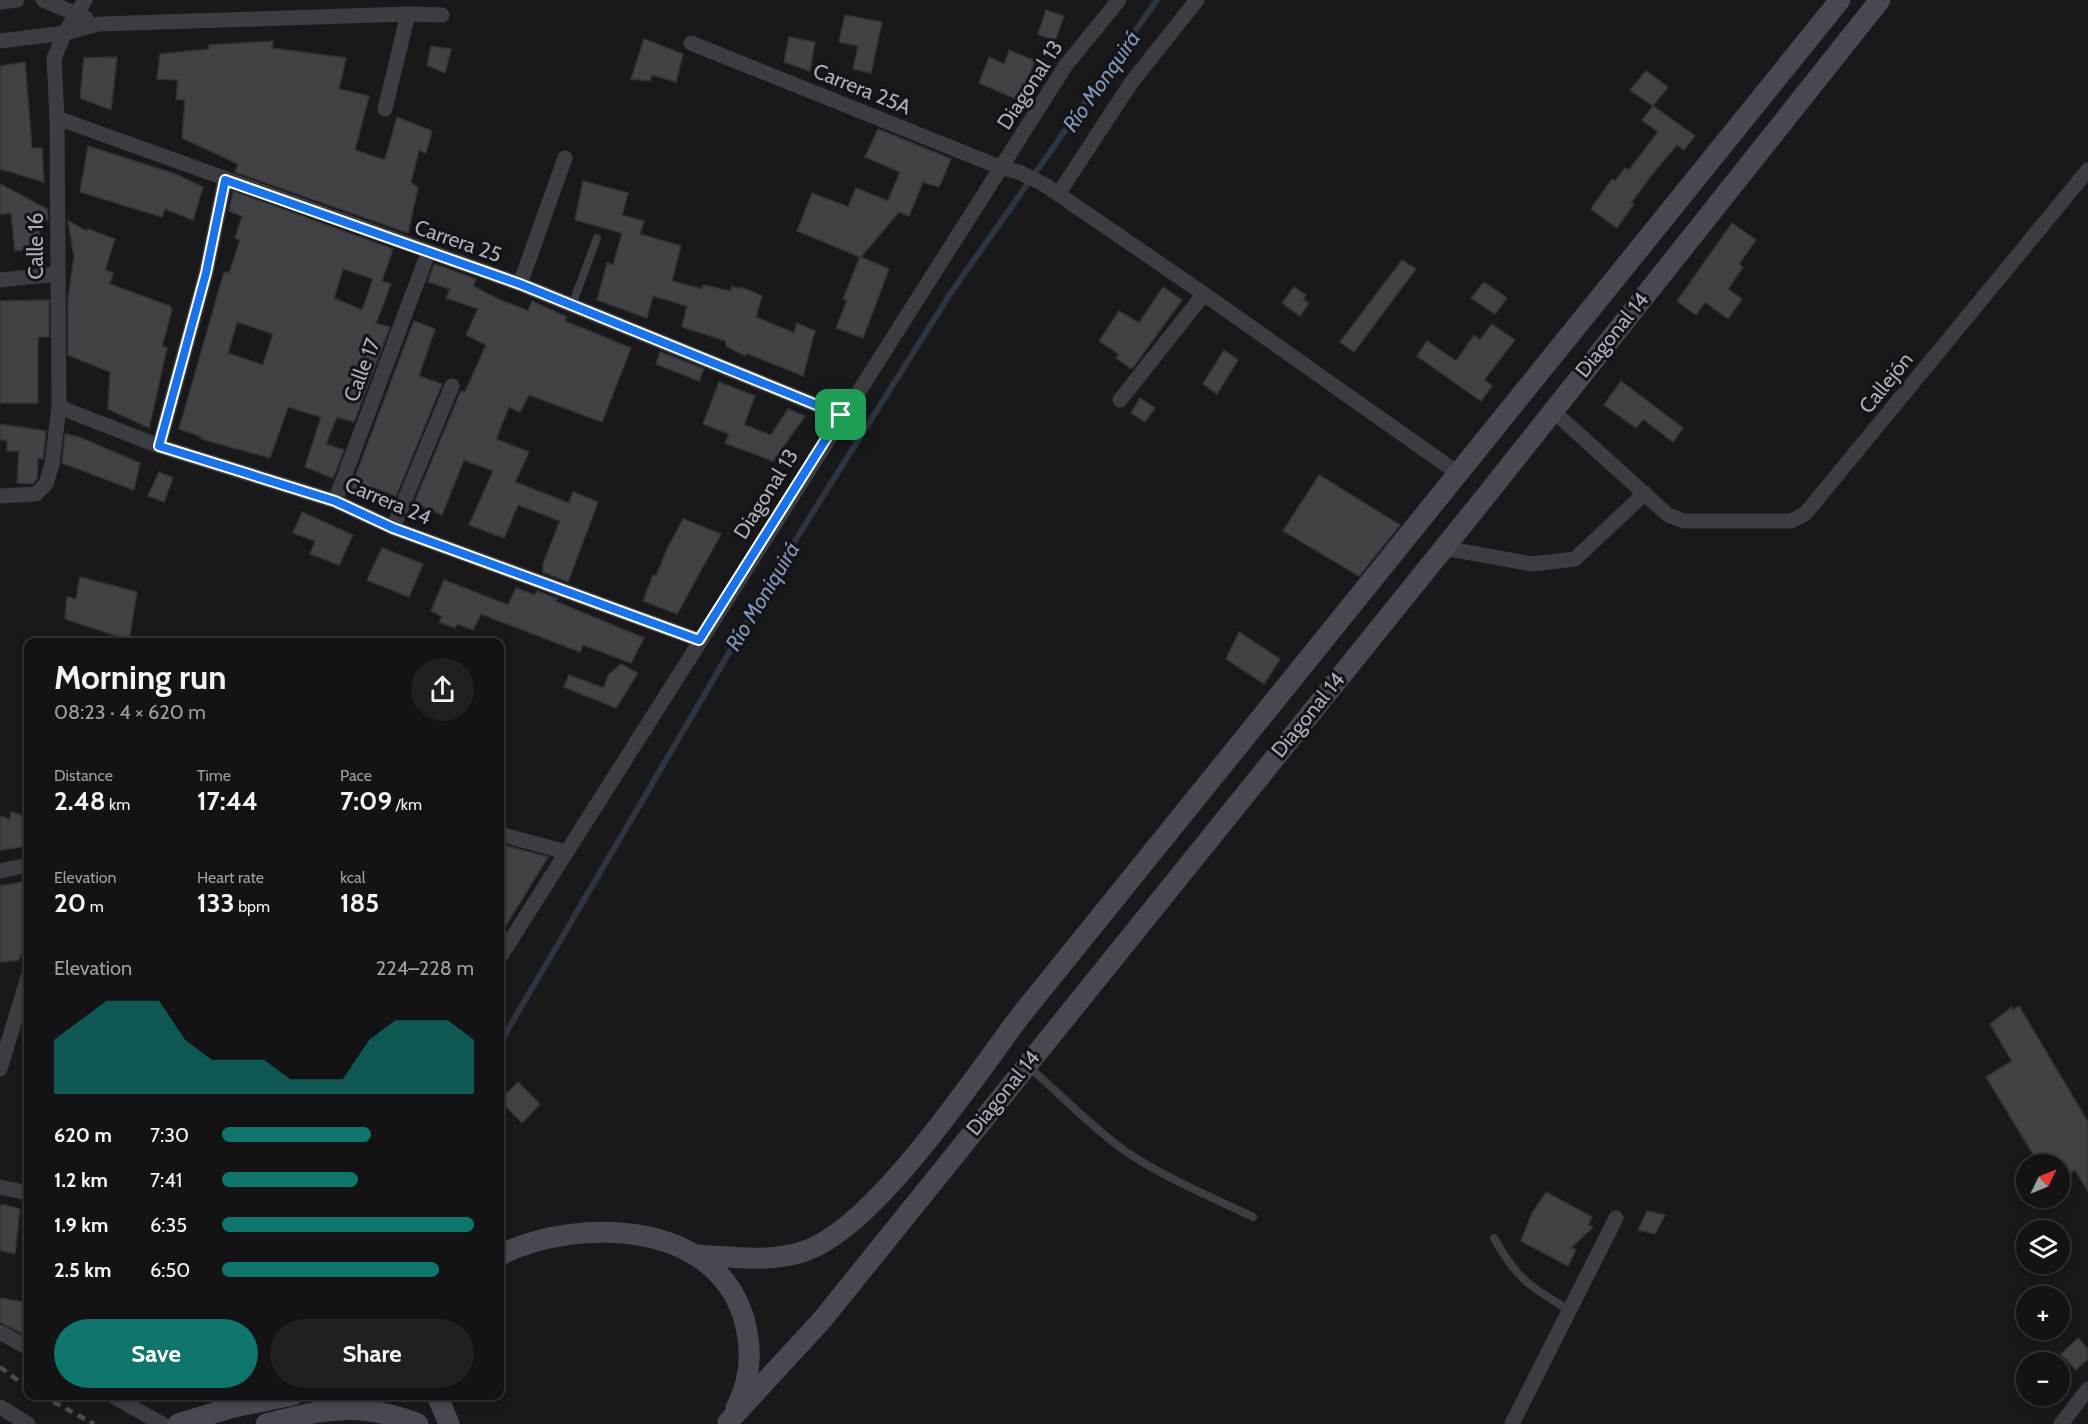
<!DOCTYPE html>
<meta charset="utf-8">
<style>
:root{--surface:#131315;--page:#202022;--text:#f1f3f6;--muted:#9d9ea0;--line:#323234;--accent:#0f766e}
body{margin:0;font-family:Cabin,sans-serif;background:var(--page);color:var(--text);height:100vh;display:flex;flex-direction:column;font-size:22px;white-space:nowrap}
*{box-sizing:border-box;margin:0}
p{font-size:20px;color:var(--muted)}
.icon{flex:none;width:33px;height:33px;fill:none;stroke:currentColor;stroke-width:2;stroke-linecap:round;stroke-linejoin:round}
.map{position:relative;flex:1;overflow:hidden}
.details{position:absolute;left:24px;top:638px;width:480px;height:762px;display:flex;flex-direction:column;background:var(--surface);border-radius:12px;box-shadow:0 3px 9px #0003,0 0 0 2px var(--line)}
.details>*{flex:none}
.needle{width:39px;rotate:47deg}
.fabs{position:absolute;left:2016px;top:1154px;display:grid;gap:12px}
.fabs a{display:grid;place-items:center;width:54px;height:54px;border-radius:50%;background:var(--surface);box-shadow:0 3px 9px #0003,0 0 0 2px var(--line);font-size:30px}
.pin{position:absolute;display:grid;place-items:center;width:51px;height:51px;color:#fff;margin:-26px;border-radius:12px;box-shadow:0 3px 9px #0006}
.round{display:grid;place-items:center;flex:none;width:63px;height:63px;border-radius:32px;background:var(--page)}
.overview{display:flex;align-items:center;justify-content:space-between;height:102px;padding:0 30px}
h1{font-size:33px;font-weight:800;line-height:45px}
.metrics{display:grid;grid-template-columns:repeat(3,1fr);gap:9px;height:102px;padding:6px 30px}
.metrics div{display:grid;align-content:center}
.metrics b{font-size:26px;font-weight:800}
.metrics small{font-size:16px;font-weight:400}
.metrics p{font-size:16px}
.chart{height:168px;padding:12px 30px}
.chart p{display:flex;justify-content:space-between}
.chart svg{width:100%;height:108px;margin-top:6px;fill:var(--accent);opacity:.7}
.primary-button{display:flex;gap:12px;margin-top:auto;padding:12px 30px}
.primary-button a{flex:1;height:69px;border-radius:36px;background:var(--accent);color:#fff;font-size:24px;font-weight:800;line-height:69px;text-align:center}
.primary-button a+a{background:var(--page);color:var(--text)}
ul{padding:0 30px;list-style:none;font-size:20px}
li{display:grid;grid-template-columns:96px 72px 1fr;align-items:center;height:45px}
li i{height:15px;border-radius:8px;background:var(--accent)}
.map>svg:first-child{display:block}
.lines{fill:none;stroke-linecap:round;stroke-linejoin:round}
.stream{stroke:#2d3541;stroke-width:6}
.building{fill:#414146;stroke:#343338;stroke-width:1.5;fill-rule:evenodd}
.lane{stroke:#3c3c43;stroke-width:8}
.street{stroke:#3c3c43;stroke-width:15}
.secondary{stroke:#474851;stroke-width:21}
.rail{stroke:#4c4d56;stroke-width:4.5;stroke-dasharray:8 6;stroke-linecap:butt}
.route-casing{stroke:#fff;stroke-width:12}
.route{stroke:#1a73e8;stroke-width:8}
.labels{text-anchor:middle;stroke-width:6;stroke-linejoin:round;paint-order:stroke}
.street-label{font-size:21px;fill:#aaadbc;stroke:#141417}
.water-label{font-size:22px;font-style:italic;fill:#7f94b9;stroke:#141417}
</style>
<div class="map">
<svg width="2088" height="1424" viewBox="0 0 2088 1424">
<rect width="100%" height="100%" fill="#19191c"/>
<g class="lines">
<polyline class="stream" points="500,1043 791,547 950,294 1157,0"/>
</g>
<g class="building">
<polygon points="1046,10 1064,16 1055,41 1038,34"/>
<polygon points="845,15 882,22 871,73 853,69 858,46 839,42"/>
<polygon points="789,37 815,42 810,71 784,62"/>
<polygon points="644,39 683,54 676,82 652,75 650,81 631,79"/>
<polygon points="273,41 272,48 346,58 339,89 369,96 355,150 385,160 397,117 432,131 426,153 419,150 411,182 418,188 408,233 235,172 238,164 182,138 185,100 176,99 178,80 157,79 160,54 209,49 209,45"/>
<polygon points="431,46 451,49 445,73 427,65"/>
<polygon points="1009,50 1035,61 1019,100 979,83 989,57 1004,64"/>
<polygon points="117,57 111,110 80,98 84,58"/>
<polygon points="25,62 32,148 42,148 44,182 0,169 0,66"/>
<polygon points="1646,71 1668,87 1653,106 1630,90"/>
<polygon points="1653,106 1695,136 1684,150 1677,145 1653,173 1631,203 1634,204 1617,228 1591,209 1612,179 1615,181 1625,168 1629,170 1658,132 1642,120"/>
<polygon points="878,129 951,159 939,187 923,182 909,216 899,212 861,257 889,269 863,338 836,328 847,300 843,299 860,257 797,231 812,193 848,207 856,188 888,201 900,172 865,157"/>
<polygon points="88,146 175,174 203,187 193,220 165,209 162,217 80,192"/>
<polygon points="583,181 628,193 622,215 644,221 640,234 681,246 672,281 702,289 703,285 731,291 732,286 740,289 741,287 762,296 756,317 794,333 797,323 815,331 803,376 746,353 745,356 726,346 726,341 682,327 687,306 653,296 647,318 597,300 607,263 613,265 622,233 575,220"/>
<polygon points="0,184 47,209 48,220 38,222 41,248 15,251 11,213 0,214"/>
<path d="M233 191 393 249 382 281 391 284 376 323 390 327 354 422 337 417 326 444 344 450 333 478 305 467 321 417 288 407 270 458 201 439 202 437 179 429 224 272 229 273 240 240 235 238 242 216 229 211ZM343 269 373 279 362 310 334 298ZM237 322 273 334 263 365 228 353Z"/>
<polygon points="68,221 87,231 88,229 115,239 105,270 113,273 110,284 170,306 172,310 162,346 167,348 149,428 108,409 110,372 68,355 68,300 74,256"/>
<polygon points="1732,223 1756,240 1739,264 1743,267 1728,289 1742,299 1728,319 1705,302 1696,315 1677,301"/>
<polygon points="1402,260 1416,269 1354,352 1340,342"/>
<polygon points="434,264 476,279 473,286 496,298 528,311 532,301 567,317 565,321 631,348 602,422 529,395 520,412 509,407 496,439 529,452 515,482 569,503 573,492 598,502 568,582 543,572 543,564 560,521 518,505 504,538 469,525 493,471 464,460 442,515 414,503 461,391 465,392 486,345 466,335 478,309 446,298 450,289 428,282"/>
<polygon points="1484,282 1507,298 1495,314 1471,298"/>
<polygon points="1163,287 1182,300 1132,369 1116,358 1119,354 1099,341 1119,311 1139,323"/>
<polygon points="1294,287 1306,295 1303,299 1309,303 1300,316 1282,303"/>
<polygon points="49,300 49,337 38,337 38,403 0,403 0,301"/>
<polygon points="414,321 435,329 419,376 442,384 396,496 374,488 371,495 352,488 352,485"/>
<polygon points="1492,324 1515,340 1484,380 1492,386 1481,401 1417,356 1427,341 1456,361 1474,335 1480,340"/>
<polygon points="1224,350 1238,360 1217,394 1203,384"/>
<polygon points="660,352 704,369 699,381 656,364"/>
<polygon points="1621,381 1683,428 1673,442 1643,419 1636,428 1604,405"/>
<polygon points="719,382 755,396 744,425 771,435 788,409 805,416 773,461 725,443 729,434 703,424"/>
<polygon points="1140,398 1155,408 1145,422 1131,413"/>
<polygon points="0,424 46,431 43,459 38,458 37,479 32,484 17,483 19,451 7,451 7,440 0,440"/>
<polygon points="65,434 79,437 140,463 134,490 62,463"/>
<polygon points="159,472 173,478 164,502 148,496"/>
<polygon points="1319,475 1400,525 1359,576 1283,531"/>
<polygon points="302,512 353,535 339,565 310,554 315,541 293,533"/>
<polygon points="683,519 721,534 677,614 643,601 653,575 656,576 667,549"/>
<polygon points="382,548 423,564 409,597 367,580"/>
<polygon points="80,577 137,592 129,640 65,619 67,597 76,599"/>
<polygon points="444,580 508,605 516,588 535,595 537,591 558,599 555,601 644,638 631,663 583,645 580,652 481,614 473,630 457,624 455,628 439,622 442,616 431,611"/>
<polygon points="1239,632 1280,659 1264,684 1226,659"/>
<polygon points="621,664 638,673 616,708 564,687 569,675 604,688 608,675"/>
<polygon points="11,812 28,817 28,846 0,850 0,816 10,819"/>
<polygon points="500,844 548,857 500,935"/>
<polygon points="28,881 28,953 21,954 19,960 0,962 0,886"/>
<polygon points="2019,1006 2088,1122 2088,1191 2075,1170 2060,1179 2060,1164 2039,1164 1986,1077 2012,1061 1990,1024 2012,1007 2013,1010"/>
<polygon points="518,1082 540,1104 522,1123 500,1100"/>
<polygon points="1546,1192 1592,1217 1588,1225 1593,1227 1571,1248 1576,1250 1568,1266 1521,1241 1532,1213"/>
<polygon points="5,1205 20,1209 15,1254 0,1250 0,1206"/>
<polygon points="1647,1211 1665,1215 1655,1234 1638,1230"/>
<polygon points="0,1298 24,1302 23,1307 28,1307 28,1337 0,1322"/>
<polygon points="2078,1338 2088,1349 2088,1359 2076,1370 2061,1354"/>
</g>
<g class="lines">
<g class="lane">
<polyline points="572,305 597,238"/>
<path d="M1027 1065C1060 1094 1090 1126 1125 1151 1165 1178 1209 1196 1253 1217"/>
<path d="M1494 1238C1517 1279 1530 1287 1569 1310"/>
</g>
<g class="street">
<polyline points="43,0 86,18"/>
<polyline points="0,2 17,0"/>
<polyline points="408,14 442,15"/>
<polyline points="0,41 65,33 99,24 408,14 385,109"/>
<polyline points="691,43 1002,168 1019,172 1045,185 1204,294 1459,474"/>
<polyline points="57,118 520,284 841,415"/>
<polyline points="1059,193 1131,83 1197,0"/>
<polyline points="0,280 57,274"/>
<polyline points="520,284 565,158"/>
<polyline points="1120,400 1204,294"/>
<polyline points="59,407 159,446 335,501 393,528 699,640"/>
<polyline points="1552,410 1668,515 1684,521 1791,521 1805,514 2088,170"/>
<polyline points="159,446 206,273 225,180"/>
<polyline points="0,496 36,494 46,484 52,464 59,407 57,118 54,58 65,33 85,0"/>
<polyline points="335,501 428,253"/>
<polyline points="393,528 452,386"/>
<polyline points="1444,548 1532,564 1575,559 1645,493"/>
<polyline points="500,834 566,852"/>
<polyline points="0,871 28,865"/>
<polyline points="500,957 1066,65 1119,0"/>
<polyline points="0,1069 28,977"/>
<polyline points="0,1187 28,1193"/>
<polyline points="0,1332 28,1348"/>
<polyline points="111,1395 162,1424"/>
<polyline points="0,1407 28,1424"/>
<polyline points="1512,1424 1616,1218"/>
<polyline points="2061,1424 2088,1389"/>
</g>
<g class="secondary">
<path d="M500 1255C581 1215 727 1220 747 1332 752 1358 748 1385 736 1408"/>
<path d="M697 1255C733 1257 771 1263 805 1251 876 1227 975 1076 1021 1015L1840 0"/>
<polyline points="437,1395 449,1424"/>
<polyline points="728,1422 822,1320 1485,497 1880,0"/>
<polyline points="178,1424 230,1408 293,1395"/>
<path d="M266 1424C323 1409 360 1401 418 1424"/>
</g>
<g class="rail">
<polyline points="0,1367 28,1388"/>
<polyline points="41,1395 94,1424"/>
</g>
</g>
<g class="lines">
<defs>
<polygon id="route" points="225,180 520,284 841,415 699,640 393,528 335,501 159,446 206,273"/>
</defs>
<use href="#route" class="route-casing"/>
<use href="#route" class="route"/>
</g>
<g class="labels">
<g class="street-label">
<text transform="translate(1030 85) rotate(-57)" y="7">Diagonal 13</text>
<text transform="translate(862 89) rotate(22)" y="7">Carrera 25A</text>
<text transform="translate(458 241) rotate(19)" y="7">Carrera 25</text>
<text transform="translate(36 246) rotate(-90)" y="7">Calle 16</text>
<text transform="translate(1612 335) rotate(-51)" y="7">Diagonal 14</text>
<text transform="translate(362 370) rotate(-69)" y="7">Calle 17</text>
<text transform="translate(1886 383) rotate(-51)" y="7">Callejón</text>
<text transform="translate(766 494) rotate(-58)" y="7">Diagonal 13</text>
<text transform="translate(388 501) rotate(23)" y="7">Carrera 24</text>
<text transform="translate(1308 715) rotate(-51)" y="7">Diagonal 14</text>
<text transform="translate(1003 1093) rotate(-51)" y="7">Diagonal 14</text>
</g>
<g class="water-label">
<text transform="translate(1101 81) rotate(-55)" y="8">Río Monquirá</text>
<text transform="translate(762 596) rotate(-59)" y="8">Río Moniquirá</text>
</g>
</g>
</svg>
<div class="fabs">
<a><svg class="needle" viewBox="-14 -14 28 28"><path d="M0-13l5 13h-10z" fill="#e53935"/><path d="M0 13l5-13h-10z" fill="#9d9ea0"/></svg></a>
<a><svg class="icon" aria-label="layers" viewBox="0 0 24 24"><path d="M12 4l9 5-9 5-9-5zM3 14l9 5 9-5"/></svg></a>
<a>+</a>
<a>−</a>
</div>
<div class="pin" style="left:841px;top:415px;background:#1e9e55"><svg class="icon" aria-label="arrive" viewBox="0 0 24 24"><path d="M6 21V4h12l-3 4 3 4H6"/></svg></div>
<section class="details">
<div class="overview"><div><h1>Morning run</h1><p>08:23 · 4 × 620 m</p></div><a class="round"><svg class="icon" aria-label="share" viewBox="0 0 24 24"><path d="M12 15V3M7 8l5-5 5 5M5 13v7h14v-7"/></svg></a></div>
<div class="metrics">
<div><p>Distance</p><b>2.48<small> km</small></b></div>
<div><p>Time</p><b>17:44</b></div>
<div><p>Pace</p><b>7:09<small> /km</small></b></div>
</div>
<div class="metrics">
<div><p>Elevation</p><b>20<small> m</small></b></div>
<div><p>Heart rate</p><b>133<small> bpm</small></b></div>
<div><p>kcal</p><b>185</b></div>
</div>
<div class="chart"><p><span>Elevation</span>224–228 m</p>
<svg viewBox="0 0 160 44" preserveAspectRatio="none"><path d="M0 44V22L10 14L20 6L30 6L40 6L50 22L60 30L70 30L80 30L90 38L100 38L110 38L120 22L130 14L140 14L150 14L160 22V44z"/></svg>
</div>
<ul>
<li><b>620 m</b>7:30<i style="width:59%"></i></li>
<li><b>1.2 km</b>7:41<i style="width:54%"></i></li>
<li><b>1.9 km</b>6:35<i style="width:100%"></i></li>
<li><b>2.5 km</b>6:50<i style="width:86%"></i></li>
</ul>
<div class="primary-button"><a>Save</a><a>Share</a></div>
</section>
</div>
